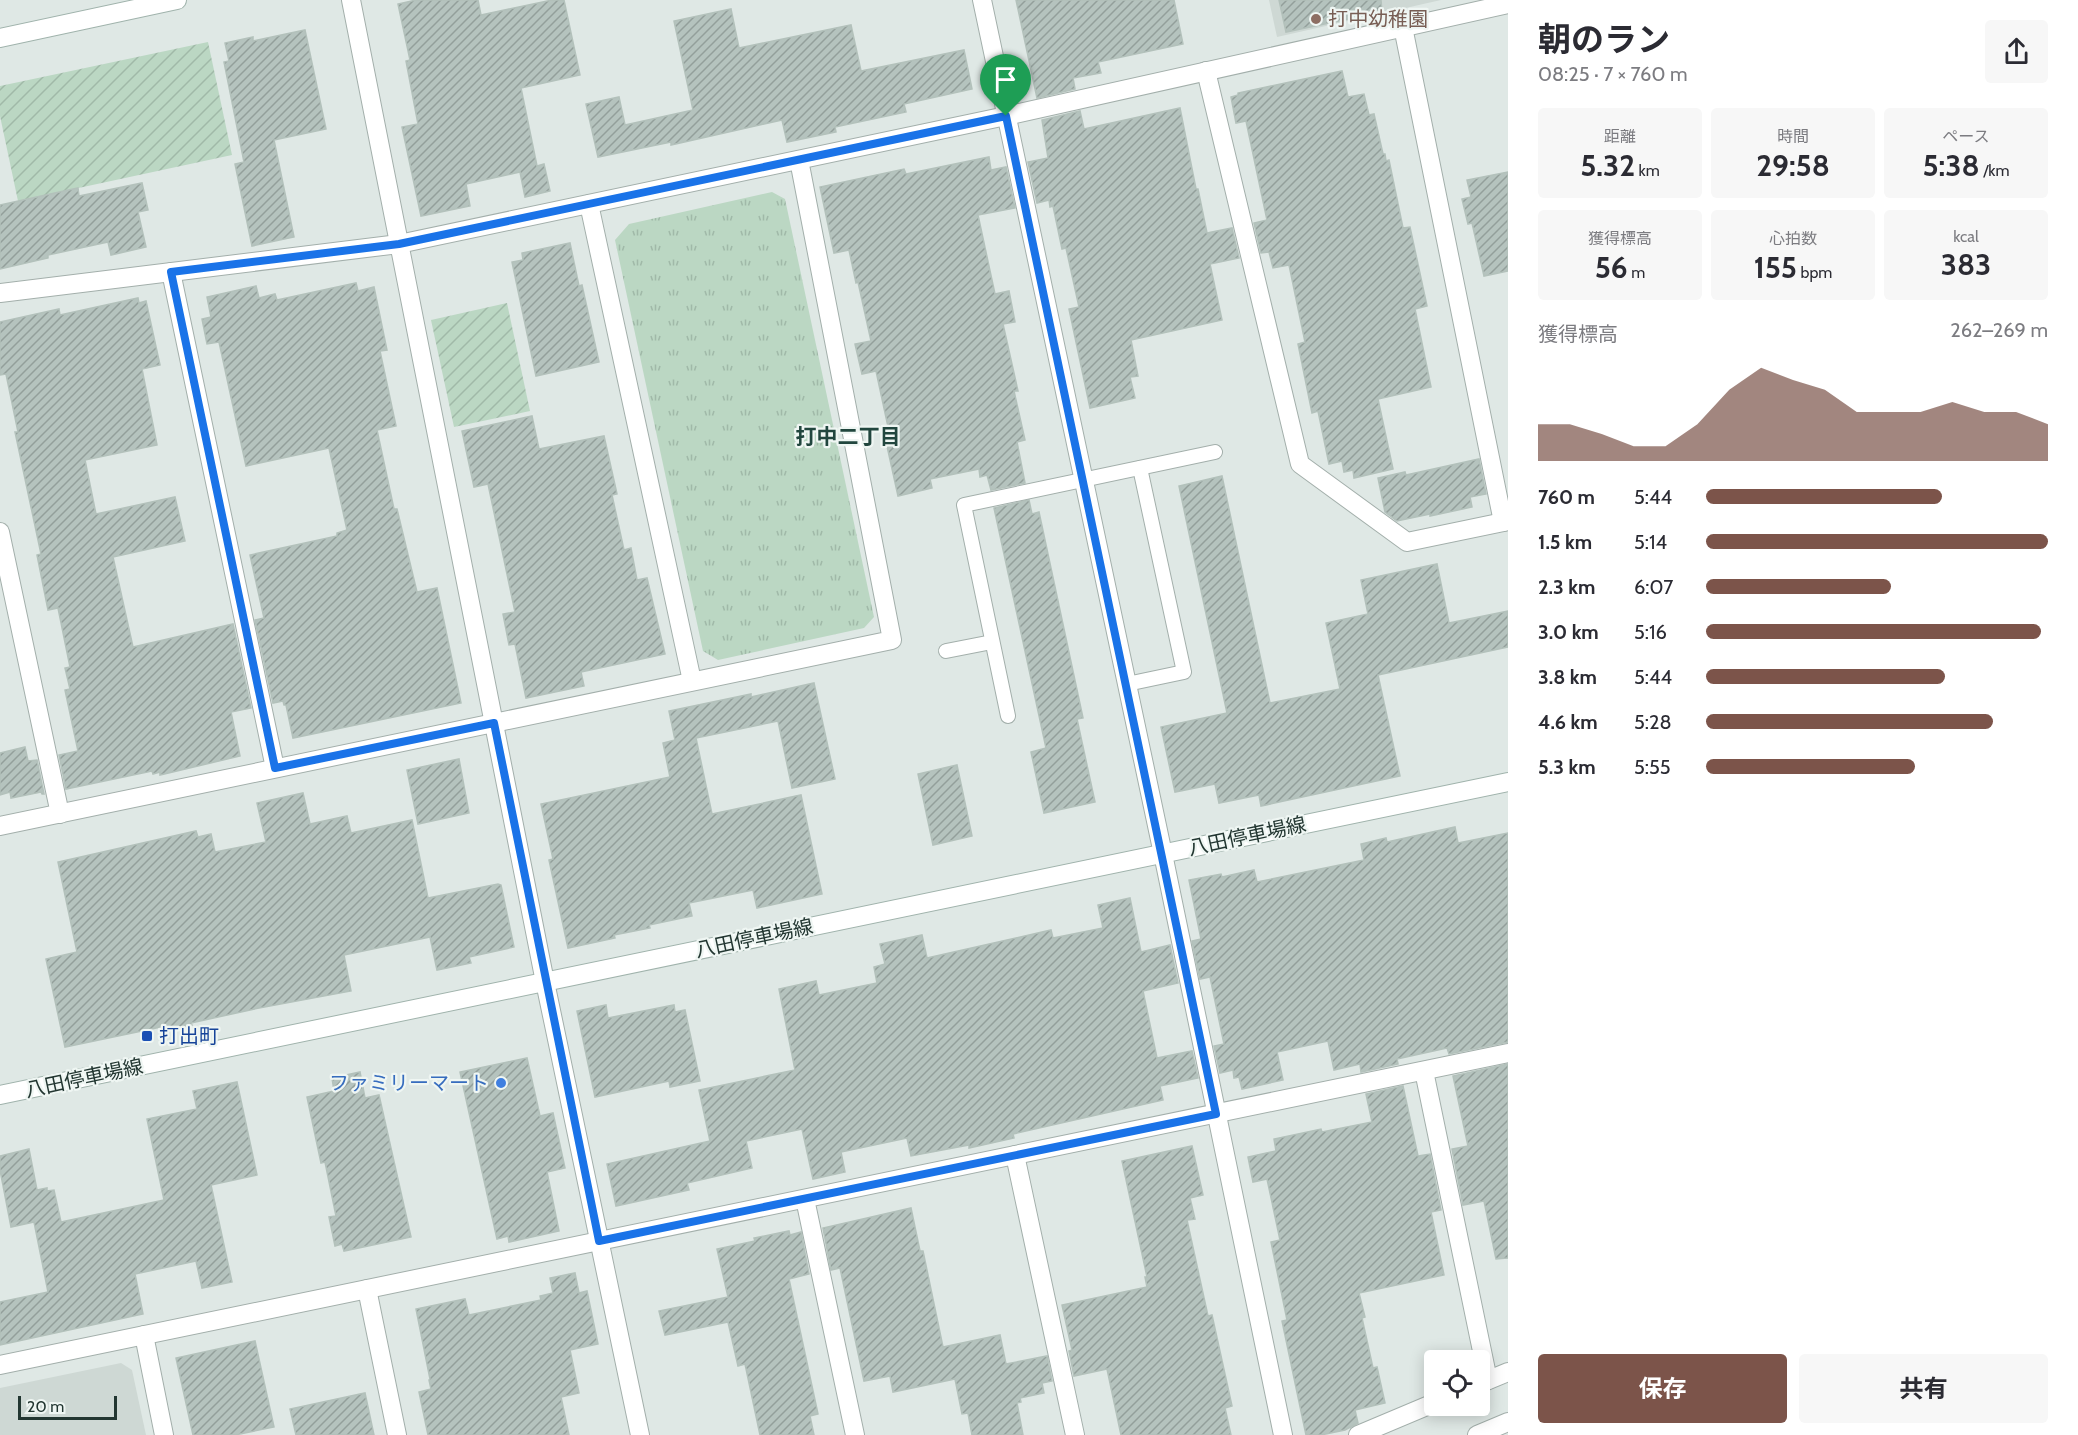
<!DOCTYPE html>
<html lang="ja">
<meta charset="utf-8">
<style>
:root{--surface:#fff;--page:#f7f7f7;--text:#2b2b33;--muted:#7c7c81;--accent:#7c544a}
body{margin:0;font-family:Cabin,"Noto Sans JP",sans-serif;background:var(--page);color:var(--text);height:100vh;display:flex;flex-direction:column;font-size:22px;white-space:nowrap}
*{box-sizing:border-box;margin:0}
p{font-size:20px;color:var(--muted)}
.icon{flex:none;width:33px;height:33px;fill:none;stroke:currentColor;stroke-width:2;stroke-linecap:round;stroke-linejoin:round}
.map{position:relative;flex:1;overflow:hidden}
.sheet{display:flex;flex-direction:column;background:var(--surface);width:570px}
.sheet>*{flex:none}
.controls{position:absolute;left:1424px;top:1350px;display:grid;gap:12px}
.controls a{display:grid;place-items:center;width:66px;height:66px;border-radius:6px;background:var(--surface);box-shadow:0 3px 15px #0003;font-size:30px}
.scale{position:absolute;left:18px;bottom:15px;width:99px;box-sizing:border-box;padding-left:6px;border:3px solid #223631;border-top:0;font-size:16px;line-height:21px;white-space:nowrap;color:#223631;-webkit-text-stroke:4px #eff6f3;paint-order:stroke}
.pin{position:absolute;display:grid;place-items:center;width:51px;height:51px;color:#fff;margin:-62px -26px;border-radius:50% 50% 50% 0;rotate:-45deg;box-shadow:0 0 6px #0007}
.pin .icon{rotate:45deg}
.round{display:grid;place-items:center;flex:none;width:63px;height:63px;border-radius:6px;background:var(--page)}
.headline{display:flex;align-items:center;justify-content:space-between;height:102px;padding:0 30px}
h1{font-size:33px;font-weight:700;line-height:45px}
.metrics{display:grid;grid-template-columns:repeat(3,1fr);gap:9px;height:102px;padding:6px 30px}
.metrics div{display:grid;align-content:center;border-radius:6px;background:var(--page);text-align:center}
.metrics b{font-size:30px;font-weight:700}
.metrics small{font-size:16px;font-weight:400}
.metrics p{font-size:16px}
.chart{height:168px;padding:12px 30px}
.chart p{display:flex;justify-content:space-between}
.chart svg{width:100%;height:108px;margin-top:6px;fill:var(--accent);opacity:.7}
.action{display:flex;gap:12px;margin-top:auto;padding:12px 30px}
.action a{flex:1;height:69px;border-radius:6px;background:var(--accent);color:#fff;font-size:24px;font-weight:700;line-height:69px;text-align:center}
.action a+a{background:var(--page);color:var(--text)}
ul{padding:0 30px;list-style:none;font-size:20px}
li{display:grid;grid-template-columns:96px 72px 1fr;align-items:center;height:45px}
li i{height:15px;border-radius:8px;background:var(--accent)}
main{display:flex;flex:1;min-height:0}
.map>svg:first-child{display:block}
.built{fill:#ced8d4}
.park{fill:url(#park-tufts)}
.garden{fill:url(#garden-furrows)}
.building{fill:url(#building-hatch);stroke:#b3c1bb;stroke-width:1.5}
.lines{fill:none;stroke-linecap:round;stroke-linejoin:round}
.lane-casing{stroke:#a3afab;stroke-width:16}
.street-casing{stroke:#a3afab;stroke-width:20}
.secondary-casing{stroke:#a0b3ac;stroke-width:20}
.lane{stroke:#fff;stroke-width:14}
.street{stroke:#fff;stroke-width:18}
.secondary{stroke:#fff;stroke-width:18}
.route-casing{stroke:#fff;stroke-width:12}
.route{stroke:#1a73e8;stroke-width:8}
.education-dot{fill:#8d6e63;stroke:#eff6f3;stroke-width:2}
.transit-dot{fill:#1a4fb4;stroke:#eff6f3;stroke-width:2}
.shop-dot{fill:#3f7fe0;stroke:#eff6f3;stroke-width:2}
.labels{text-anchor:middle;stroke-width:4.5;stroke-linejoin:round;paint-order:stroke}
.education-label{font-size:20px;fill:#785e54;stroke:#eff6f3;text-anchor:start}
.street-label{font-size:20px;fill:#223631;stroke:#eff6f3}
.transit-label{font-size:20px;fill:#164399;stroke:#eff6f3;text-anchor:start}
.shop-label{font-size:20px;fill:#366cbe;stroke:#eff6f3;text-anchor:end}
.neighbourhood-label{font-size:21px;font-weight:bold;fill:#21463e;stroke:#eff6f3}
</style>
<main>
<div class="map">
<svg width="1508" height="1435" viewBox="0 0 1508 1435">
<defs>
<pattern id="park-tufts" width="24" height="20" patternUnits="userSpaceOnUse" patternTransform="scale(1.5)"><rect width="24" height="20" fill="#bbd7c3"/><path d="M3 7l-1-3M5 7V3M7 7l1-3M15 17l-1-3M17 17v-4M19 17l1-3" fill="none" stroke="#a0b9a8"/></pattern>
<pattern id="garden-furrows" width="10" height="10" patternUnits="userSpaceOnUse" patternTransform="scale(1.5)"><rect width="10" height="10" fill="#bbd7c3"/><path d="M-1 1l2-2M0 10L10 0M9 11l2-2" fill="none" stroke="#a0b9a8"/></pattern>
<pattern id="building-hatch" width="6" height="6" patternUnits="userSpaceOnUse" patternTransform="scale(1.5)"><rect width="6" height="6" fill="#b5c3be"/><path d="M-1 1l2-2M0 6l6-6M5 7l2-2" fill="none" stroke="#939f9b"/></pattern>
</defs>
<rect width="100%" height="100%" fill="#dfe8e5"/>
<g class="built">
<polygon points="1269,0 1441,0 1277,37"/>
<polygon points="121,1363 132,1370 146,1435 0,1435 0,1388"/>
</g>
<polygon class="park" points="772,192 785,199 874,617 864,628 718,660 703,651 615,240 629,224"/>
<g class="garden">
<polygon points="208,42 232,155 18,201 0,116 0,86"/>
<polygon points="507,303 530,411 454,427 431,320"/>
</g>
<g class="building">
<polygon points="416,0 478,0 481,15 552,0 564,0 580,75 521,88 537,166 544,164 550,191 525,197 520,172 466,184 470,206 421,216 402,127 418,124 406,61 410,60 398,4"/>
<polygon points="1016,0 1174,0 1183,44 1098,62 1101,73 1073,78 1075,89 1037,98"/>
<polygon points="1279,0 1381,0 1382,12 1286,32"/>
<polygon points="731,9 739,48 851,25 861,71 964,50 972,89 904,104 906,112 835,127 836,132 787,142 782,120 671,145 671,142 598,157 586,104 619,97 625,125 693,110 674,21"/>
<polygon points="305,30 326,129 274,140 294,237 252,246 235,164 244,162 224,62 229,61 225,43 253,37 253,41"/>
<polygon points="1342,71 1348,97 1364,94 1369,115 1374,114 1383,154 1385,154 1386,161 1389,160 1403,228 1410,227 1427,306 1415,309 1431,387 1378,399 1393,469 1354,478 1353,470 1344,472 1342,461 1329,464 1318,411 1312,413 1298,344 1305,342 1289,265 1273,268 1269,252 1261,253 1254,223 1267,220 1246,121 1236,123 1231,97 1238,95 1238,93"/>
<polygon points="1180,108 1196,189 1198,189 1207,233 1232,228 1239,258 1210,264 1222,320 1131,340 1138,376 1130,377 1135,398 1090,408 1069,309 1079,307 1066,248 1062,249 1053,206 1050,207 1049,200 1037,203 1028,162 1048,158 1042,120 1080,111 1084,129"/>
<polygon points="989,157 991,170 1006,167 1015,208 978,215 995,294 1009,291 1015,322 1003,324 1018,391 1014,391 1025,440 1017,442 1025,483 991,490 987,475 980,477 979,469 930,479 932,488 898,496 885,437 890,436 876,371 862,374 855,344 871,341 858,282 856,283 849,250 834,253 820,187 904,169 906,174"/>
<polygon points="1508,172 1508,271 1484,276 1472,223 1468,224 1462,199 1471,197 1467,180"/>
<polygon points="142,183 148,210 138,212 146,247 111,255 108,242 48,255 48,258 0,269 0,205 78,188 79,196"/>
<polygon points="570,243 579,286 582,285 599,362 536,376 512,262 523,260 522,253"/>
<polygon points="356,283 358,291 374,287 387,350 380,351 396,426 377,430 394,509 397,509 417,592 437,588 461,703 293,738 286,705 284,705 283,701 273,703 255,620 264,618 250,555 337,536 337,533 347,530 329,448 246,466 219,342 207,344 202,319 211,317 207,297 256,286 259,298 275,294 277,300"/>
<polygon points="138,298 139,303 146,301 160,365 142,369 157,445 85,460 96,514 175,497 185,541 113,557 133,647 233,624 251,708 231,712 240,756 160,775 160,772 153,774 152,771 66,789 59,755 78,751 65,690 70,689 65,668 70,667 58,608 48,610 37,555 41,554 15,432 18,432 6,374 0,375 0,322 59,309 60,315"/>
<polygon points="532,416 539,449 604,436 617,494 612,495 624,550 631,548 637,580 647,578 665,654 581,672 584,686 526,698 515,644 509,645 503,614 515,612 488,484 474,487 462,431"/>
<polygon points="1479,459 1486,494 1470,497 1472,507 1430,516 1430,514 1397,521 1385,512 1378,478 1405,472 1406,475"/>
<polygon points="1222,476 1270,703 1340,689 1326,623 1368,614 1361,580 1437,564 1449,623 1508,611 1508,647 1378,675 1400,776 1261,806 1259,795 1219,803 1215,784 1175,792 1161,727 1227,713 1179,486"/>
<polygon points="1029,500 1032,514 1039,512 1083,718 1077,719 1095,802 1044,813 1031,752 1046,748 994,508"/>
<polygon points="814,683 835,779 792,788 778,721 696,738 712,814 801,795 822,894 757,908 753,890 689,903 692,916 649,925 650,928 614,935 615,938 568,948 549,860 553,859 541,804 670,777 663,743 675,740 669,711 751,694 751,697"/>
<polygon points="25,747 28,761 37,760 44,794 42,794 41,792 11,798 10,792 0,795 0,753"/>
<polygon points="459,759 469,813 418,824 407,770"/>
<polygon points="957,765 972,836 933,845 918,774"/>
<polygon points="303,793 310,824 347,816 351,833 412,820 428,898 498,884 501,885 514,947 469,957 471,963 437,970 430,937 344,955 351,991 259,1008 191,1023 192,1025 162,1031 161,1027 65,1047 46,959 77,952 58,862 196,831 198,837 211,834 215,852 266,842 257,803"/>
<polygon points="1455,827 1458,843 1508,833 1508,1042 1449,1054 1447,1048 1397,1059 1398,1064 1361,1072 1360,1064 1334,1070 1328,1041 1277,1052 1283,1080 1242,1089 1239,1077 1234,1078 1233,1070 1220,1073 1214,1046 1224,1044 1210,977 1200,979 1192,941 1201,939 1189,880 1221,874 1222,877 1254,870 1257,882 1364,860 1361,844 1386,838 1387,842"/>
<polygon points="1130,898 1141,952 1170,945 1178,983 1143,991 1157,1058 1192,1051 1198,1078 1160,1086 1163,1100 1013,1134 1014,1138 969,1148 969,1145 911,1156 907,1138 841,1152 845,1172 813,1179 802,1129 746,1141 752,1168 687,1183 689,1190 616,1206 607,1164 710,1141 699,1090 795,1070 779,989 816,981 819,995 877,983 874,967 885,964 880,944 922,935 927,958 1051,930 1053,938 1103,928 1098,905"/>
<polygon points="606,1005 608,1018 674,1005 675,1012 685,1010 700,1081 670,1087 669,1081 595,1097 577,1011"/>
<polygon points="527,1058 540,1116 553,1113 565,1168 547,1172 559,1231 509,1242 508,1236 497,1239 460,1072"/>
<polygon points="1508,1064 1508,1258 1496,1259 1484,1201 1463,1205 1452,1149 1468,1146 1453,1076"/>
<polygon points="360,1072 365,1098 379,1095 411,1237 344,1251 342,1244 335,1246 329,1217 336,1216 325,1162 321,1163 307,1097 334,1091 332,1078"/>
<polygon points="237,1082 257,1175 211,1185 232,1282 202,1288 196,1261 135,1274 143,1314 0,1345 0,1302 48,1292 34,1222 11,1227 0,1170 0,1156 29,1149 37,1190 47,1188 47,1191 54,1190 61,1222 164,1200 147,1119 197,1109 193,1091"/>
<polygon points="1403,1086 1418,1156 1430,1154 1441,1210 1431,1212 1444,1275 1359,1293 1365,1317 1362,1318 1373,1368 1377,1367 1385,1403 1355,1410 1358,1423 1345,1430 1321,1435 1306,1435 1282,1321 1287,1320 1271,1242 1280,1240 1267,1179 1253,1182 1248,1157 1276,1151 1274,1139 1321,1129 1322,1132 1372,1122 1366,1094"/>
<polygon points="1192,1146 1203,1195 1190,1198 1195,1219 1187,1220 1208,1316 1212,1315 1232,1406 1225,1408 1231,1435 1121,1435 1107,1369 1074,1376 1069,1351 1072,1350 1062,1305 1147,1287 1145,1277 1147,1277 1122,1161"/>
<polygon points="911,1208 920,1251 923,1251 943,1347 1000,1335 1006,1364 1047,1356 1052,1381 1042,1383 1044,1393 1020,1398 1021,1402 1017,1403 1023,1435 972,1435 968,1413 962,1414 955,1379 893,1392 890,1376 864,1381 840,1268 831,1270 823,1228"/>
<polygon points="789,1231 790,1235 801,1232 809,1274 789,1279 818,1414 810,1416 814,1435 760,1435 745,1364 738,1366 728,1322 665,1335 659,1311 728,1297 717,1249 755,1241 754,1238"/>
<polygon points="575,1273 579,1293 587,1291 598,1344 570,1350 579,1393 561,1397 569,1435 428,1435 419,1392 431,1389 429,1380 430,1379 416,1309 465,1299 469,1315 541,1300 540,1296 553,1293 550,1278"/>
<polygon points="255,1341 274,1427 235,1435 193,1435 176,1358"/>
<polygon points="365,1393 374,1435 296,1435 290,1409"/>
</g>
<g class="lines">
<defs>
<g id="lane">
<polyline points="946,651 992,642"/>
<polyline points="1127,684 1184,672 1140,468"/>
<polyline points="1008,716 964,505 1215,452"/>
</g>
<g id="street">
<polyline points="351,0 545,982 640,1435"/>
<polyline points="982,0 1163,854 1283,1435"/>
<polyline points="1403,27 1503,522"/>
<polyline points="1206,71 1300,464 1407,542 1508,521"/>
<polyline points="589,204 692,681"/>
<polyline points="171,272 275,768"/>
<polyline points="0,293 399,244 1006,116 1508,4"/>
<polyline points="0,532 60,814"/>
<polyline points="0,826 892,640 799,160"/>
<polyline points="1424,1071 1488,1380"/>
<polyline points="1015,1155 1075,1435"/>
<polyline points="805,1199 855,1435"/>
<polyline points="367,1289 397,1435"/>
<polyline points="144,1335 164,1435"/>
<polyline points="0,1365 1508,1053"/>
<polyline points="1479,1384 1508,1372"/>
<polyline points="1358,1435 1434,1403"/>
<polyline points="1477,1435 1508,1422"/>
</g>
<g id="secondary">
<polyline points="0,38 177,0"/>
<polyline points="0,1095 1508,782"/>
</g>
</defs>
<use href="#lane" class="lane-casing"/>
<use href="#street" class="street-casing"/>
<use href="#secondary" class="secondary-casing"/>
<use href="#lane" class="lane"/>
<use href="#street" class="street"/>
<use href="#secondary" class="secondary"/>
</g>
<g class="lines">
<defs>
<polygon id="route" points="1006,116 1216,1114 599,1241 494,723 275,768 171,272 399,244"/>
</defs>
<use href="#route" class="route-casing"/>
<use href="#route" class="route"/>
</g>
<circle class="education-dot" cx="1316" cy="19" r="6"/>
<rect class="transit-dot" x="141" y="1030" width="12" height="12" rx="3"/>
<circle class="shop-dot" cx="501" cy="1083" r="6"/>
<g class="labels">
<g class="education-label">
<text x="1328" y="26">打中幼稚園</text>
</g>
<g class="street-label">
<text transform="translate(1247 836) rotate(-12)" y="7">八田停車場線</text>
<text transform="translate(754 938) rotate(-12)" y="7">八田停車場線</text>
<text transform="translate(84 1078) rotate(-12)" y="7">八田停車場線</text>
</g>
<g class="transit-label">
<text x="159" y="1043">打出町</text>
</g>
<g class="shop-label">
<text x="489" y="1090">ファミリーマート</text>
</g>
<g class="neighbourhood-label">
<text x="848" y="444">打中二丁目</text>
</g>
</g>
</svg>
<div class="controls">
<a><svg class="icon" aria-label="locate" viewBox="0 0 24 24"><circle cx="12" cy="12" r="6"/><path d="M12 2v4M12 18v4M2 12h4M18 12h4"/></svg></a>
</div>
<div class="scale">20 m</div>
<div class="pin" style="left:1006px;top:116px;background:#1e9e55"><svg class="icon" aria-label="arrive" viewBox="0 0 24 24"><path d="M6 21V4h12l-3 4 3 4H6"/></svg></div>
</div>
<section class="sheet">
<div class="headline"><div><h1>朝のラン</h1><p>08:25 · 7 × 760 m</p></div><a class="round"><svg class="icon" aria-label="share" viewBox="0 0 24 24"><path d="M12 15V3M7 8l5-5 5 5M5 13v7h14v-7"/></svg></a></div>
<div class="metrics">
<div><p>距離</p><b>5.32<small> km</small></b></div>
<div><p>時間</p><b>29:58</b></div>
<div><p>ペース</p><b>5:38<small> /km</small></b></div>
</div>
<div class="metrics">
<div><p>獲得標高</p><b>56<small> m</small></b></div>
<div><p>心拍数</p><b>155<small> bpm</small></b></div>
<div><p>kcal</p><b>383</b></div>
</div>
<div class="chart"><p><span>獲得標高</span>262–269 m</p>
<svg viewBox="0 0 160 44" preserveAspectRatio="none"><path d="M0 44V29L10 29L20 33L30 38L40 38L50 29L60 15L70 6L80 11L90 15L100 24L110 24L120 24L130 20L140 24L150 24L160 29V44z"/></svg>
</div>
<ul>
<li><b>760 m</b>5:44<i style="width:69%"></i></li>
<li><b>1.5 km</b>5:14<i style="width:100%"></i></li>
<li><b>2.3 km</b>6:07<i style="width:54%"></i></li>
<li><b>3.0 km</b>5:16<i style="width:98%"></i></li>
<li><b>3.8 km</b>5:44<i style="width:70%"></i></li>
<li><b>4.6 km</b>5:28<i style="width:84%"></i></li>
<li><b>5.3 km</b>5:55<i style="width:61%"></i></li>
</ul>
<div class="action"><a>保存</a><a>共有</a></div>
</section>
</main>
